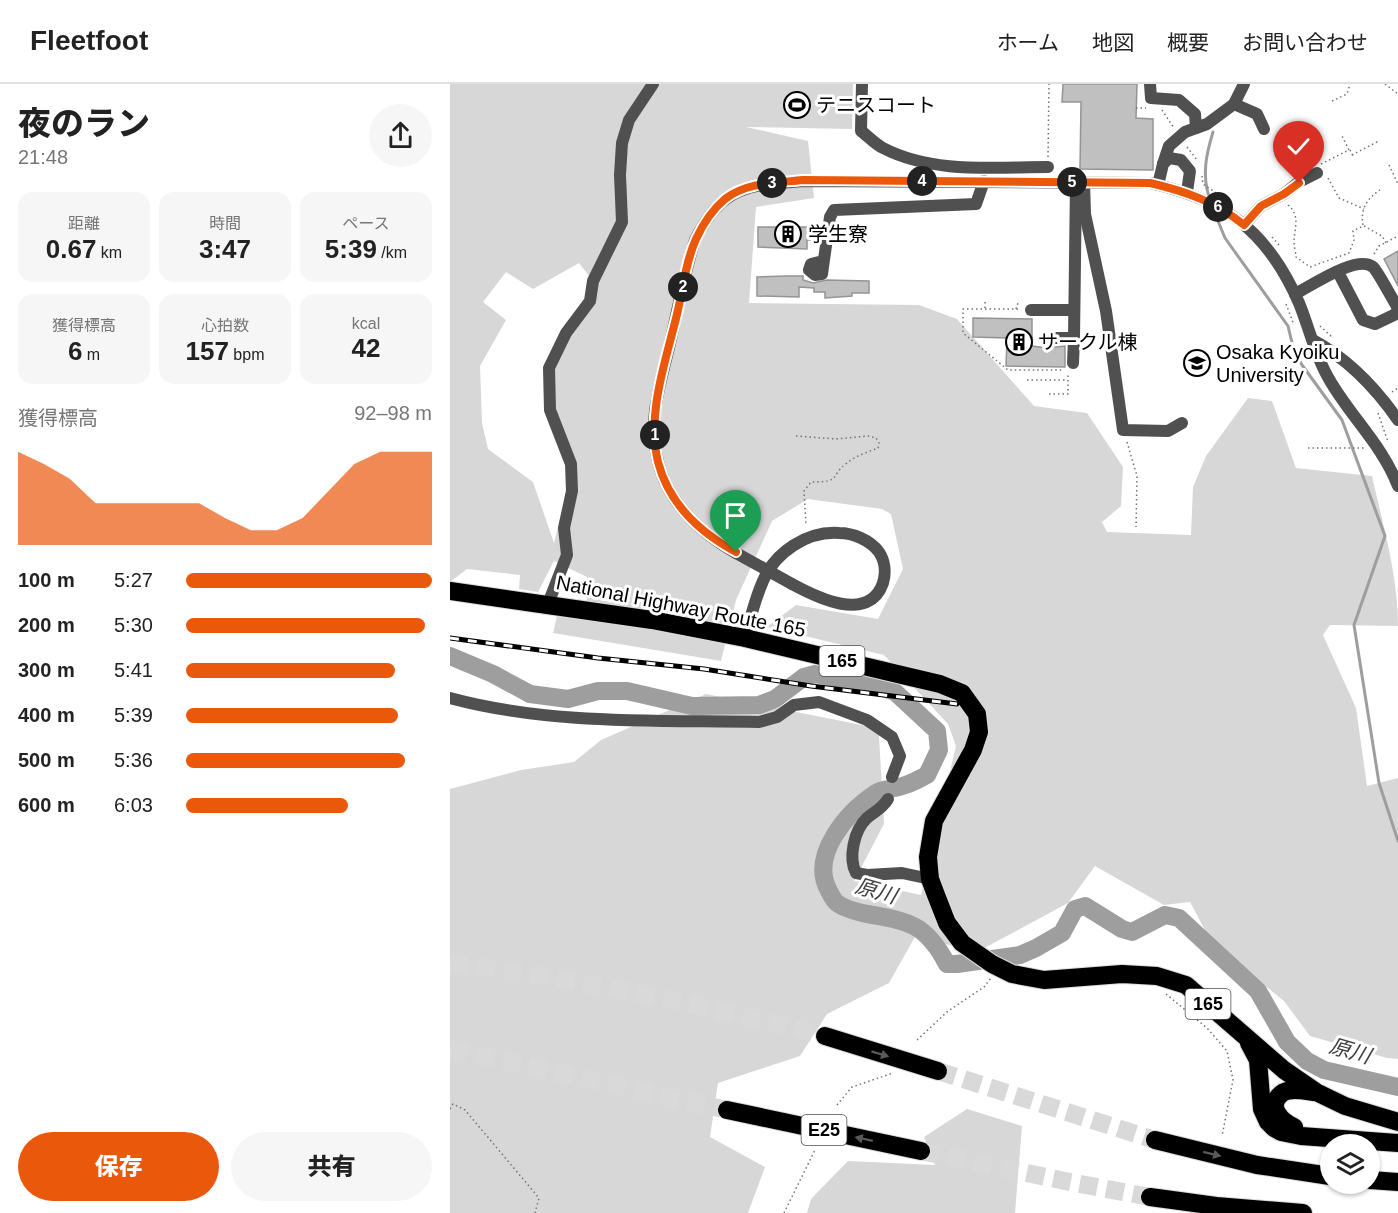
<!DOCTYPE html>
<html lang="ja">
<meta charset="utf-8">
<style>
:root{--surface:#fff;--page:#f6f6f6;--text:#222;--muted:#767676;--line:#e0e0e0;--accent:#ea580c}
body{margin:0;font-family:Arial,"Noto Sans JP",sans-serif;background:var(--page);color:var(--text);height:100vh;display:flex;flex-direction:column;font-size:22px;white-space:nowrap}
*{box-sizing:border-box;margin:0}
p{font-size:20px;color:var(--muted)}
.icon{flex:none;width:33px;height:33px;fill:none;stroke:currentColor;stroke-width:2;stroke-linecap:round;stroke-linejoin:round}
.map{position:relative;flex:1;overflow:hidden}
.drawer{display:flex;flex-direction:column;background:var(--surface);width:450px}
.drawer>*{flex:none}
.controls{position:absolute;left:870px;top:1050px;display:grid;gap:12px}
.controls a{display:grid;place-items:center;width:60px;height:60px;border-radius:50%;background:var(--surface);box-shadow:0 2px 4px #0004;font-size:30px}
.pin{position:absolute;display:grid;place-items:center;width:51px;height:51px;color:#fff;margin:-62px -26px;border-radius:50% 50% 50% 0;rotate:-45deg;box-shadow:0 0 6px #0007}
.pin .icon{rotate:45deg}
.km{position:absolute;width:30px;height:30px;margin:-15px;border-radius:50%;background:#222;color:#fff;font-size:16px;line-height:30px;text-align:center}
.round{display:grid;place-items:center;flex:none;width:63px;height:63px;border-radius:32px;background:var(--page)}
.head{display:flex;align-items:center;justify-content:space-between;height:102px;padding:0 18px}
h1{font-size:33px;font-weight:800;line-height:45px}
.metrics{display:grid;grid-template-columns:repeat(3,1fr);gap:9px;height:102px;padding:6px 18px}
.metrics div{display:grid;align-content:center;border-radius:15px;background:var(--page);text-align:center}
.metrics b{font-size:26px;font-weight:800}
.metrics small{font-size:16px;font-weight:400}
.metrics p{font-size:16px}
.chart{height:168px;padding:12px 18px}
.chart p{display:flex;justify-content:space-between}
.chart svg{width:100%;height:108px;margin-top:6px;fill:var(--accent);opacity:.7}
.button{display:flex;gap:12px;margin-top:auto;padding:12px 18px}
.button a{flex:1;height:69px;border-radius:36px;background:var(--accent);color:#fff;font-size:24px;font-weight:800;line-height:69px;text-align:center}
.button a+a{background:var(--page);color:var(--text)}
ul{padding:0 18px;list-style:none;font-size:20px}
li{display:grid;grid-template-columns:96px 72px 1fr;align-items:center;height:45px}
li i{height:15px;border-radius:8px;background:var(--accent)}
header{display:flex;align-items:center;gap:36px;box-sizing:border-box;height:84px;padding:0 30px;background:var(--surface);border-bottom:2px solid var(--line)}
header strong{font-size:28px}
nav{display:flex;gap:33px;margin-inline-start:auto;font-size:21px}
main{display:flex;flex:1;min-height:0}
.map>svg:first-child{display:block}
.green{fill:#d7d7d7;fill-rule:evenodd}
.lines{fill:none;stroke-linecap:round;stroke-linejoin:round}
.stream{stroke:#9e9e9e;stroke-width:3}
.river{stroke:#9e9e9e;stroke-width:18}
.building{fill:#c0c0c0;stroke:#949494;stroke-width:1.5}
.highway-tunnel{stroke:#d9d9d9;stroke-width:18;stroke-dasharray:18 9;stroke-linecap:butt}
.highway-casing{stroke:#dbdbdb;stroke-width:20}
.path{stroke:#727272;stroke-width:1.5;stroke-dasharray:1.5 3;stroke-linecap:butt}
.minor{stroke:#505050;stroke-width:12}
.highway{stroke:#000;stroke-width:18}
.rail-casing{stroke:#000;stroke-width:5}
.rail{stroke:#fff;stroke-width:3;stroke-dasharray:9;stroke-linecap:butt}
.minor-bridge{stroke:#505050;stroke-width:12}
.oneway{fill:#595959}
.route-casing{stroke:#fff;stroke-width:12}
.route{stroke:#ea580c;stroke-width:8}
.labels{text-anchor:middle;stroke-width:6;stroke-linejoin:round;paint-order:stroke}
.shield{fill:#fff;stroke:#4c4c4c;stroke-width:1.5}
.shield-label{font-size:18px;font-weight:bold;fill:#000}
.poi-label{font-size:20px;fill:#000;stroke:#fff;text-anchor:start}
.street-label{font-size:20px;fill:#000;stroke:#fff}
.water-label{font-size:21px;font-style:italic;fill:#3f3f3f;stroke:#fff}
</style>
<header>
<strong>Fleetfoot</strong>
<nav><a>ホーム</a><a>地図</a><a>概要</a><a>お問い合わせ</a></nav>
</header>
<main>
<section class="drawer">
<div class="head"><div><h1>夜のラン</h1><p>21:48</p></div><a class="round"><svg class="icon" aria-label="share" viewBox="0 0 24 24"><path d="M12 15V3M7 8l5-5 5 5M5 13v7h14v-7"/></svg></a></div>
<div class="metrics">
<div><p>距離</p><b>0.67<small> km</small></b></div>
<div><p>時間</p><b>3:47</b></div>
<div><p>ペース</p><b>5:39<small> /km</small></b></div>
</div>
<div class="metrics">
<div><p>獲得標高</p><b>6<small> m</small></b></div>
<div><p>心拍数</p><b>157<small> bpm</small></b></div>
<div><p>kcal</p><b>42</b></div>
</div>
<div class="chart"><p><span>獲得標高</span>92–98 m</p>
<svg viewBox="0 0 160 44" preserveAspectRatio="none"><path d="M0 44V6L10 11L20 17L30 27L40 27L50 27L60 27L70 27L80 33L90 38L100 38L110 33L120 22L130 11L140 6L150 6L160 6V44z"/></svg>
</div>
<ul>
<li><b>100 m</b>5:27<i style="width:100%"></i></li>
<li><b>200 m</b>5:30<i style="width:97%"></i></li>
<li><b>300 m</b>5:41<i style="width:85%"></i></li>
<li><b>400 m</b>5:39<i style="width:86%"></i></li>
<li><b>500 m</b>5:36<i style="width:89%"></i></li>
<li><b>600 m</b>6:03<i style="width:66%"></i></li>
</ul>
<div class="button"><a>保存</a><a>共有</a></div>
</section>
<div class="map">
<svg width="948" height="1129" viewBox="0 0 948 1129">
<rect width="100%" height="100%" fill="#fff"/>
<g class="green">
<path d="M0 0H403L402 45 296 43 358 57 364 114 306 123 299 219 469 221 507 235 584 322 637 329 673 383 671 422 652 438 657 448 741 451 743 403 756 372 798 314 822 317 846 384 922 392C933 441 948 492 948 542L880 541 873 551 906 624 917 702 948 694V975L937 974 860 952 834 917 762 859 740 818 714 821 645 782 618 819 525 869 466 851 439 899 377 930 350 972 268 999 260 1053 315 1083 298 1129H0V705L71 686 124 678 151 656 256 610 432 645 429 652 434 740 404 797 471 811 506 662 498 640 434 571 317 543 346 521 428 535 453 485 441 430 432 425 358 415 322 437 286 516 271 577 103 549 107 532 137 520V493L104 477 88 508 69 505 70 491 17 485 0 498ZM129 179 143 197 131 227 99 284 109 352 122 387 104 459 83 398 38 365 32 339 30 282 56 236 33 218 56 188 83 205Z"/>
<polygon points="517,1025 572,1042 565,1129 357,1129 361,1115 398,1077 485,1081 474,1053"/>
</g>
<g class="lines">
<g class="stream">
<path d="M759 113C752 90 756 71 763 48"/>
<polyline points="763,125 775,154 838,242 844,267 852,281 892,336 935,452 904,541 929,699 948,757"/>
</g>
<path class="river" d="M0 572 43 590 80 610 118 615 148 607H177L242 622 309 621 325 615 354 593 365 590 436 605 445 608 487 647 489 666 477 691C469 695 461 700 452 702 444 705 433 704 426 709 397 728 359 772 379 807 381 811 384 817 387 819 394 825 408 828 417 830 459 837 476 840 497 880H507L570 871 586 864 612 849 625 825 635 822 672 845 682 848 715 831 729 834 808 907 837 958 857 977 874 986 948 1003"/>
</g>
<g class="building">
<polygon points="613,0 687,0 686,34 703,35 703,86 630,85 631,18 612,18"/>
<polygon points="308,143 367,143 367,156 357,156 357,165 308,163"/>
<polygon points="948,167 948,202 934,175"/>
<polygon points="336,192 353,192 353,196 363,199 377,196 419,197 419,209 402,209 402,212 375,214 375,208 364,208 364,204 349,203 349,213 307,212 307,193"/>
<polygon points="523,234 582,235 582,262 597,264 615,262 615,283 556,282 557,254 523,253"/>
</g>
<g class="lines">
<g class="highway-tunnel">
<path d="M0 879C126 895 251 920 375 952"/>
<polyline points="0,965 277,1026"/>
<polyline points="488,987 705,1056"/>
<polyline points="471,1067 620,1098 700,1113"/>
</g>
<defs>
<g id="highway">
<polyline points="0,507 202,536 295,554 490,600 512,609 527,630 529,648 523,666 484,737 478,773 480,795 486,811 497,839 512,859 542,880 562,890 594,896 672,890 707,892 736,901 834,986 866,1008 895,1022 948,1038"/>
<polyline points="375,952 488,987"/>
<polyline points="799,959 808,976 812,1025 818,1038 824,1044 831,1048 851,1052 948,1059"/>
<polyline points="277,1026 471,1067"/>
<path d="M844 1043C832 1038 816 1023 831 1010 839 1003 855 1007 864 1008"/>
<polyline points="705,1056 807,1081 880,1092"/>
<polyline points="920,1096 948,1098"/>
<polyline points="700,1113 766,1122 853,1129"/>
</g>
</defs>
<use href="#highway" class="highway-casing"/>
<g class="path">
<polyline points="935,0 948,10"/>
<polyline points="882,17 897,10 900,0"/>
<polyline points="686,24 696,24"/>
<polyline points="712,26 724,44"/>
<polyline points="737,63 747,76"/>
<polyline points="900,66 904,74"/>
<polyline points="902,71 927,58 929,60"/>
<polyline points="598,73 599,0"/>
<polyline points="871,80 899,66 892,52"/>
<polyline points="939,81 948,100"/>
<polyline points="752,92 753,100 769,111"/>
<polyline points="878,94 889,114 914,125"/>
<path d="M838 121C851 132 844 145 844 158 844 163 846 169 846 173L860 183 899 169 904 156 903 147 913 142"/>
<path d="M913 141C910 126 917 114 930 106"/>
<polyline points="914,142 932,152 936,159"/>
<polyline points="822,153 829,161"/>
<polyline points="924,170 929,162 948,152"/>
<polyline points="535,218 535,224"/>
<polyline points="836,220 844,241"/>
<polyline points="566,225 568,219"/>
<polyline points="568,225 513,225 513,249 558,286 613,286"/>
<polyline points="870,242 882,253"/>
<polyline points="577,296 617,296"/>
<polyline points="942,308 948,304"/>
<polyline points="599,310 618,310 618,290"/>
<polyline points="928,329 938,358"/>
<path d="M346 352 386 355 418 352 426 354 429 359 428 364C418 368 405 372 397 379 379 392 393 398 361 398L354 407 356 441"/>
<polyline points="677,358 687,392 686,443"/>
<polyline points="858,364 914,364"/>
<polyline points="716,910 757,944 777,967 783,996 772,1052"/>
<polyline points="467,956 498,927 534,903 541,894"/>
<polyline points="387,1021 402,1003 443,989"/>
<polyline points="0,1025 3,1020 15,1026 89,1114 85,1129"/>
<polyline points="334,1129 365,1066"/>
</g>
<g class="minor">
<path d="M412 0 411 47C418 52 425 60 433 64 483 90 544 83 598 83"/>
<polyline points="700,0 701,14 729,16 745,30 746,44"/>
<polyline points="784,20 794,0"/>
<polyline points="713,80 719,62 735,48 757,40 784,20 807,30 814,45"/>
<polyline points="634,98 635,130 656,227 673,346 718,347 732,339"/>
<polyline points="708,101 713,80 719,74 731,76 740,87 737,108"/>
<polyline points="794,141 811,122 834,110 849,98 867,89"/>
<polyline points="373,177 361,180 359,186 365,191 372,190 380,133 384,126 526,120 534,97"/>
<path d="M845 210C861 202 907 170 923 183 929 189 942 215 948 224L946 230 925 240 913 236 888 188"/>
<polyline points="581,226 624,226"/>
<polyline points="598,256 598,254 624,254 626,98"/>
<path d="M863 256C898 275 925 303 948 336"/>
<polyline points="623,279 624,254"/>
<path d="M286 469C230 437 198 393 205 327 208 304 215 281 220 259 228 225 234 190 245 156 272 102 298 101 353 97L700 99C775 116 817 146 849 219 859 243 865 272 879 295 900 332 933 362 948 402"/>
<polyline points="98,520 117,471 114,444 122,407 121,380 100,326 99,284 116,249 140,217 143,197 172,138 170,91 172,59 179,36 203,0"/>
<path d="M295 554C300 535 305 515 313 497 325 468 357 447 389 449 403 449 420 456 429 468 435 477 436 489 433 499 419 540 366 513 342 500"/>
<path d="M0 614C100 641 206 636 309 638L327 633 344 621 369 618 417 636 442 653 450 672 442 693"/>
<path d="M438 715C431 726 426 726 417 734 404 746 398 774 406 789L417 791 452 789 480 795"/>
</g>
<use href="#highway" class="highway"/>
<defs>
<polyline id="rail" points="0,554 148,574 254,585 361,602 507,620"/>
</defs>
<use href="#rail" class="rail-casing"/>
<use href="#rail" class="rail"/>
<polyline class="minor-bridge" points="286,469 342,500"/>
</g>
<defs><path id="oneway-solid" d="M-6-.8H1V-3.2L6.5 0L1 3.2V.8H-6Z" transform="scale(1.5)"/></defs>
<g class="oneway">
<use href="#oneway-solid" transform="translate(430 970) rotate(17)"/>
<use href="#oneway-solid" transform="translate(414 1055) rotate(-168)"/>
<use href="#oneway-solid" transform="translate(762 1070) rotate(14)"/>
</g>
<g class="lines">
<defs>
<path id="route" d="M286 468C249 448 219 420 208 378 196 328 217 274 228 226 233 203 236 177 246 155 253 140 262 126 275 115 297 98 326 99 353 96L700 99C735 107 766 118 794 141L811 122 834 110 849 99"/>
</defs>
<use href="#route" class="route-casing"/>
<use href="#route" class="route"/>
</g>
<defs>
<symbol id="stadium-ring" viewBox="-11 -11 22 22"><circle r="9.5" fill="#fff" stroke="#000" stroke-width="1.5"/><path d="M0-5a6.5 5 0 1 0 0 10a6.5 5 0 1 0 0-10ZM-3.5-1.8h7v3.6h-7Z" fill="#000"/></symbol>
<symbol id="building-ring" viewBox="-11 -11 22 22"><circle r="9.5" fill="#fff" stroke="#000" stroke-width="1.5"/><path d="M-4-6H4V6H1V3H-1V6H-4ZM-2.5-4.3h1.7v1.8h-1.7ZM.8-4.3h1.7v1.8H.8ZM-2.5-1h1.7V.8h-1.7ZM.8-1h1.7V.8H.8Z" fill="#000"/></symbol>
<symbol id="university-ring" viewBox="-11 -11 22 22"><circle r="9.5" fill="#fff" stroke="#000" stroke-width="1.5"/><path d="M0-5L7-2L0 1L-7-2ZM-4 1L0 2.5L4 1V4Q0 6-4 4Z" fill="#000"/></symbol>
</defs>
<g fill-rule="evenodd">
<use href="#stadium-ring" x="332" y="6" width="30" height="30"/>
<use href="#building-ring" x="323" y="135" width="30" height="30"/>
<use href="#building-ring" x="554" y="243" width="30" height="30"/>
<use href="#university-ring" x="732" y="264" width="30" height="30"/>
</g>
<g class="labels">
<g class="shield">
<rect x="369.5" y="562" width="45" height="30" rx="4.5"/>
<rect x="735.5" y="905" width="45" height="30" rx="4.5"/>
<rect x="351.5" y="1031" width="45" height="30" rx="4.5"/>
</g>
<g class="shield-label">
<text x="392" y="583">165</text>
<text x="758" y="926">165</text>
<text x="374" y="1052">E25</text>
</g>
<g class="poi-label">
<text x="366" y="28">テニスコート</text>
<text x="358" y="157">学生寮</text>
<text x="588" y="265">サークル棟</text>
<text x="766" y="275">Osaka Kyoiku<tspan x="766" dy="23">University</tspan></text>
</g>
<g class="street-label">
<text transform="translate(231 522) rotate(11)" y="7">National Highway Route 165</text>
</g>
<g class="water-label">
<text transform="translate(426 807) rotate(16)" y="7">原川</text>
<text transform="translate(900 967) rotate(16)" y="7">原川</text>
</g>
</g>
</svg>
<div class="controls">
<a><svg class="icon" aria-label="layers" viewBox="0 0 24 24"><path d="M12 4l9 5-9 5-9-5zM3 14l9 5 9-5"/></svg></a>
</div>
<div class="pin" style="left:286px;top:468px;background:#1e9e55"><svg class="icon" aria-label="arrive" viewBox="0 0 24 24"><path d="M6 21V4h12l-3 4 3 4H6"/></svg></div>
<div class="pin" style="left:849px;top:99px;background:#d93025"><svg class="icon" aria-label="check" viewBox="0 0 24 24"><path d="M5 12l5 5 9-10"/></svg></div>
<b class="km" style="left:205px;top:351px">1</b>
<b class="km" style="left:233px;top:203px">2</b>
<b class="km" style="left:322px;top:99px">3</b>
<b class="km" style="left:472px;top:97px">4</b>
<b class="km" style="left:622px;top:98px">5</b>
<b class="km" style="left:768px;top:123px">6</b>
</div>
</main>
